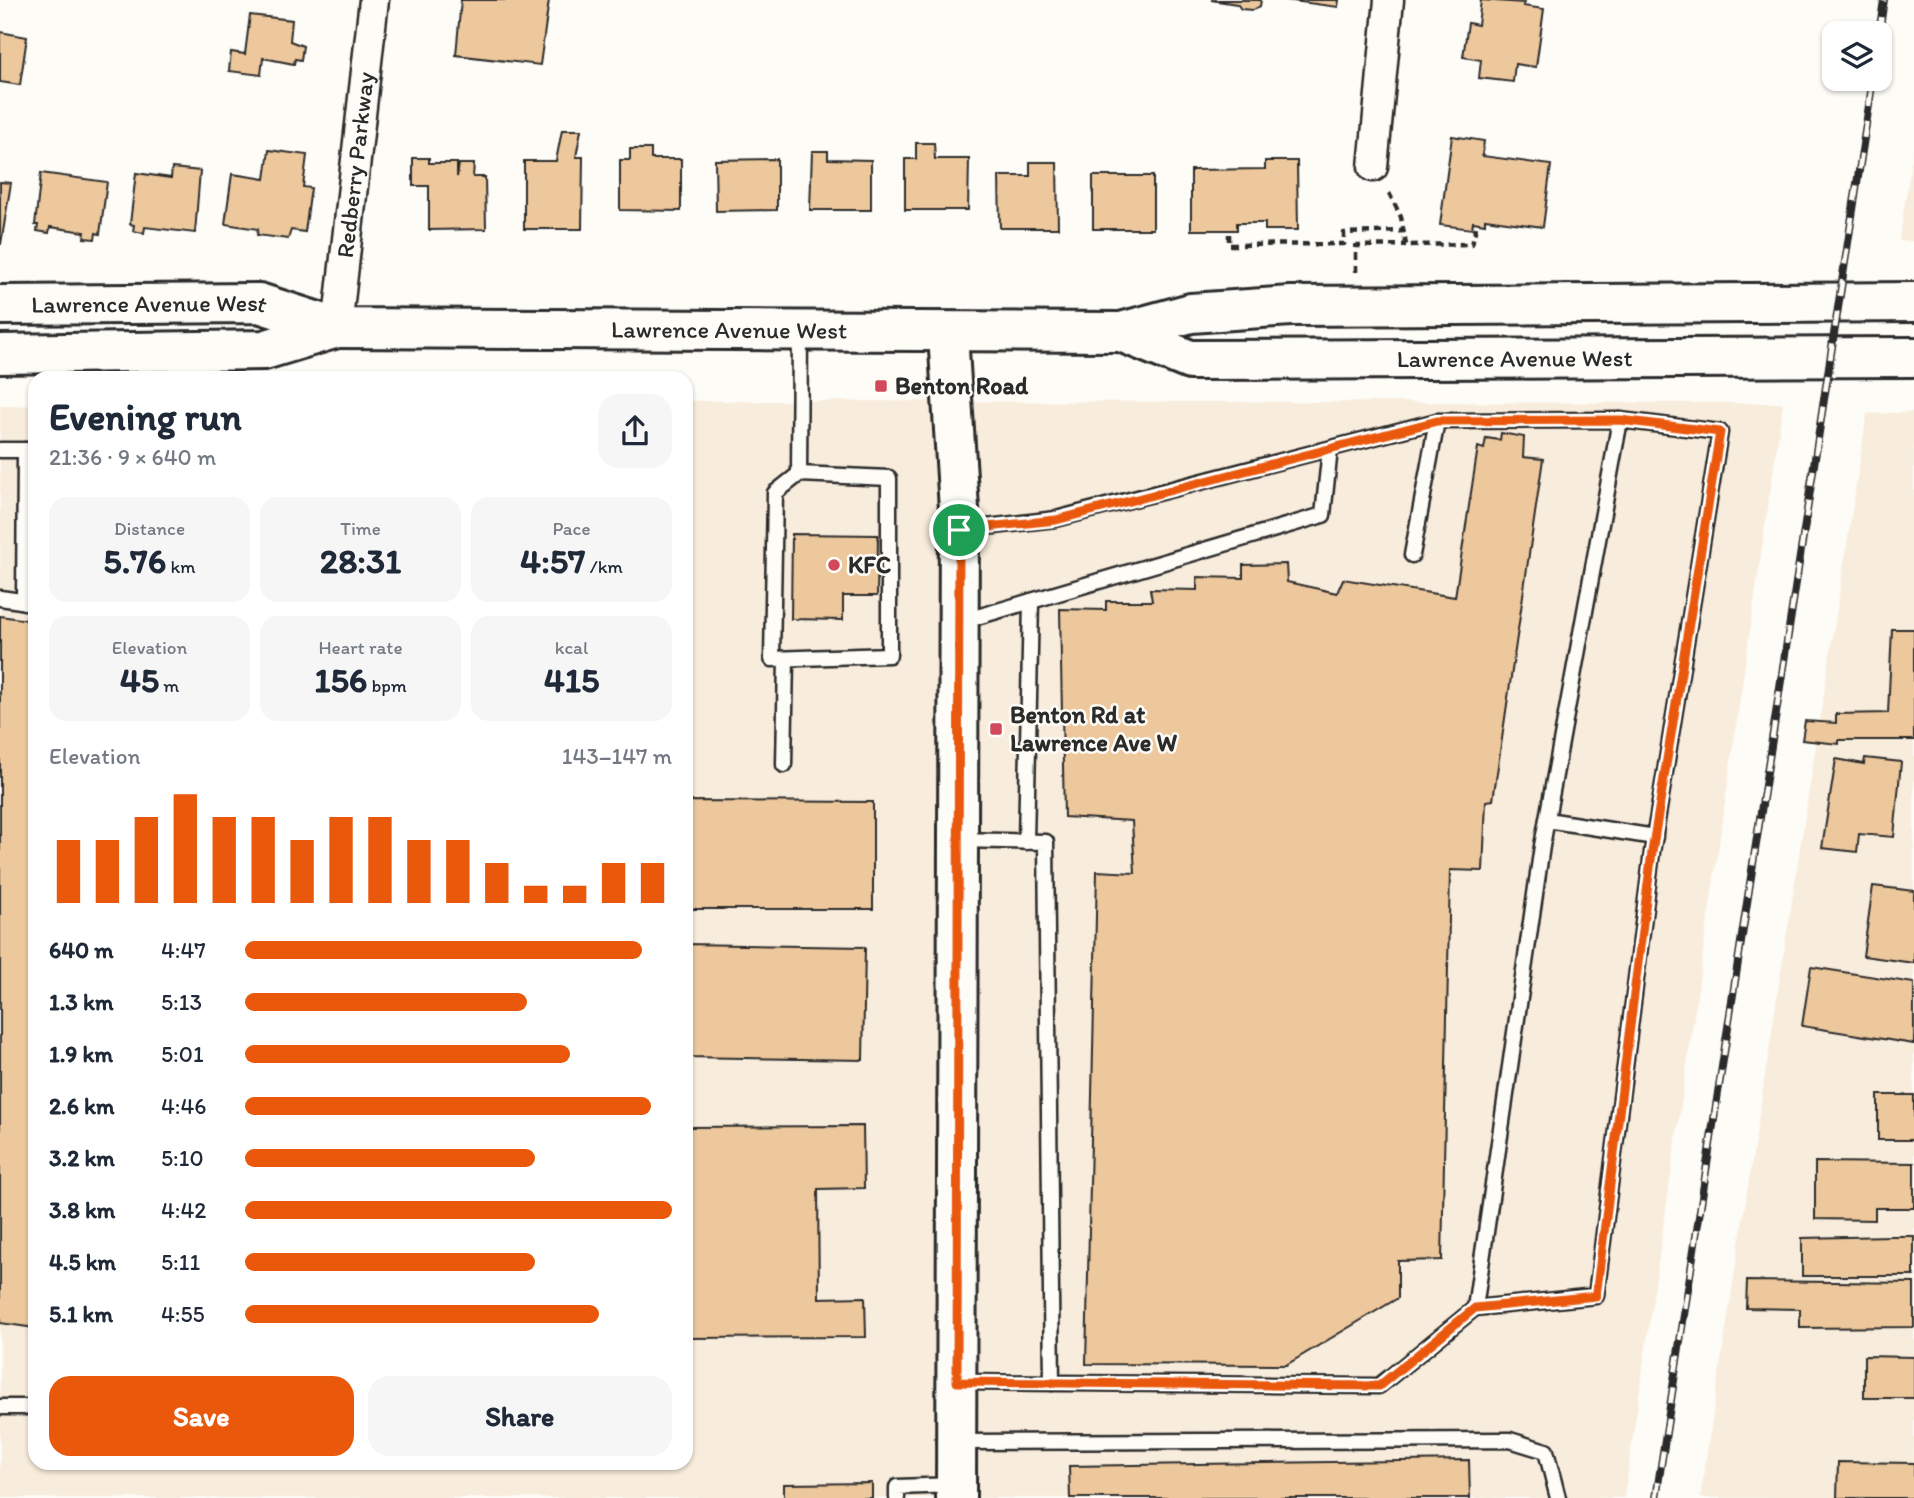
<!DOCTYPE html>
<meta charset="utf-8">
<style>
:root{--surface:#fff;--page:#f6f6f7;--text:#1f2937;--muted:#747a83;--accent:#ea580c}
body{margin:0;font-family:Itim,sans-serif;background:var(--page);color:var(--text);height:100vh;display:flex;flex-direction:column;font-size:26px;white-space:nowrap}
*{box-sizing:border-box;margin:0}
p{font-size:23px;color:var(--muted)}
.icon{flex:none;width:38px;height:38px;fill:none;stroke:currentColor;stroke-width:2;stroke-linecap:round;stroke-linejoin:round}
.map{position:relative;flex:1;overflow:hidden}
.sheet{position:absolute;left:28px;top:371px;width:665px;height:1099px;display:flex;flex-direction:column;background:var(--surface);border-radius:21px;box-shadow:0 2px 5px #0004}
.sheet>*{flex:none}
.tools{position:absolute;left:1822px;top:21px;display:grid;gap:14px}
.tools a{display:grid;place-items:center;width:70px;height:70px;border-radius:14px;background:var(--surface);box-shadow:0 2px 5px #0004;font-size:35px}
.pin{position:absolute;display:grid;place-items:center;width:60px;height:60px;color:#fff;margin:-30px;border:4px solid #fff;border-radius:50%;box-shadow:0 2px 7px #0007}
.round{display:grid;place-items:center;flex:none;width:74px;height:74px;border-radius:21px;background:var(--page)}
.head{display:flex;align-items:center;justify-content:space-between;height:119px;padding:0 21px}
h1{font-size:38px;font-weight:800;line-height:52px}
.metrics{display:grid;grid-template-columns:repeat(3,1fr);gap:10px;height:119px;padding:7px 21px}
.metrics div{display:grid;align-content:center;border-radius:18px;background:var(--page);text-align:center}
.metrics b{font-size:35px;font-weight:800}
.metrics small{font-size:19px;font-weight:400}
.metrics p{font-size:19px}
.chart{height:196px;padding:14px 21px}
.chart p{display:flex;justify-content:space-between}
.chart svg{width:100%;height:126px;margin-top:7px;stroke:var(--accent);stroke-width:6}
.action{display:flex;gap:14px;margin-top:auto;padding:14px 21px}
.action a{flex:1;height:80px;border-radius:21px;background:var(--accent);color:#fff;font-size:28px;font-weight:800;line-height:80px;text-align:center}
.action a+a{background:var(--page);color:var(--text)}
ul{padding:0 21px;list-style:none;font-size:23px}
li{display:grid;grid-template-columns:112px 84px 1fr;align-items:center;height:52px}
li i{height:18px;border-radius:9px;background:var(--accent)}
.map>svg:first-child{display:block}
.built{fill:#f8ecdc}
.building{fill:#edc89d;stroke:#2b2b2b;stroke-width:2}
.lines{fill:none;stroke-linecap:round;stroke-linejoin:round}
.lane-casing{stroke:#2b2b2b;stroke-width:19}
.street-casing{stroke:#2b2b2b;stroke-width:33}
.secondary-casing{stroke:#2b2b2b;stroke-width:44}
.path{stroke:#2b2b2b;stroke-width:4.5;stroke-dasharray:7 5;stroke-linecap:butt}
.lane{stroke:#fdfcf7;stroke-width:14}
.street{stroke:#fdfcf7;stroke-width:28}
.secondary{stroke:#fdfcf7;stroke-width:38}
.rail-casing{stroke:#2b2b2b;stroke-width:8}
.rail{stroke:#fdfcf7;stroke-width:5;stroke-dasharray:16;stroke-linecap:butt}
.route-casing{stroke:#fff;stroke-width:14}
.route{stroke:#ea580c;stroke-width:9}
.poi-dot{fill:#d1495b;stroke:#fdfcf7;stroke-width:2.5}
.labels{text-anchor:middle;stroke-width:5;stroke-linejoin:round;paint-order:stroke}
.street-label{font-size:24px;fill:#2b2b2b;stroke:#fdfcf7}
.poi-label{font-size:24px;font-weight:bold;fill:#2b2b2b;stroke:#fdfcf7;text-anchor:start}
</style>
<div class="map">
<svg width="1914" height="1498" viewBox="0 0 1914 1498">
<rect width="100%" height="100%" fill="#fdfcf7"/>
<filter id="ink" filterUnits="userSpaceOnUse"><feTurbulence type="fractalNoise" baseFrequency=".0143" numOctaves="2"/><feDisplacementMap in="SourceGraphic" scale="14" xChannelSelector="R" yChannelSelector="G"/><feConvolveMatrix kernelMatrix="1 2 1 2 8 2 1 2 1" color-interpolation-filters="sRGB"/></filter>
<g filter="url(#ink)">
<g class="built">
<polygon points="1914,145 1914,241 1899,241"/>
<polygon points="686,401 1783,403 1624,1498 0,1498 0,406 35,405 35,1463 686,1463"/>
<polygon points="1914,412 1914,1498 1700,1498 1867,414"/>
</g>
<g class="building">
<polygon points="461,0 549,0 540,65 456,55"/>
<polygon points="1211,0 1261,0 1260,6 1253,10 1241,9 1237,4"/>
<polygon points="1285,0 1339,0 1338,7"/>
<polygon points="1481,0 1524,3 1523,6 1544,9 1536,67 1515,64 1513,82 1479,78 1481,60 1463,57 1468,23 1478,25"/>
<polygon points="250,15 292,20 290,41 303,46 301,60 295,59 294,64 263,58 261,75 229,71 231,52 245,54"/>
<polygon points="0,32 27,37 20,85 0,82"/>
<polygon points="562,130 581,130 576,157 583,157 582,229 524,229 524,161 556,161"/>
<polygon points="1452,136 1484,141 1482,156 1551,165 1543,227 1485,219 1485,224 1473,222 1472,229 1440,225"/>
<polygon points="916,143 934,143 935,159 969,159 968,210 905,210 905,159 916,159"/>
<polygon points="630,149 651,149 651,159 681,159 681,211 620,210 620,160 630,160"/>
<polygon points="269,150 307,155 303,187 311,188 305,232 291,230 288,239 257,235 258,229 225,224 232,174 265,179"/>
<polygon points="812,151 828,151 828,159 871,160 871,210 810,210"/>
<polygon points="413,158 429,158 429,163 457,163 457,177 459,164 474,164 473,177 485,177 486,229 429,230 429,186 413,186"/>
<polygon points="777,159 777,210 716,211 715,160"/>
<polygon points="1265,161 1297,161 1298,230 1265,230 1265,223 1237,223 1237,230 1191,230 1191,170 1265,169"/>
<polygon points="1030,162 1057,162 1058,228 1000,228 999,176 1030,176"/>
<polygon points="172,168 200,171 195,233 145,227 144,233 133,231 134,225 130,224 136,173 171,178"/>
<polygon points="41,173 107,182 100,234 96,233 95,239 84,238 85,232 50,227 49,233 37,231 38,225 35,225"/>
<rect x="1093" y="176" width="60" height="53"/>
<polygon points="0,182 11,183 1,244 0,244"/>
<polygon points="1501,433 1524,437 1523,457 1543,459 1493,800 1486,801 1483,871 1450,870 1442,1260 1398,1261 1398,1298 1286,1365 1086,1364 1097,871 1135,873 1132,821 1064,817 1060,609 1106,610 1106,601 1152,601 1150,589 1197,590 1197,577 1243,578 1243,565 1286,564 1287,582 1337,593 1343,579 1455,597 1478,447 1484,449 1486,438 1500,440"/>
<polygon points="792,534 878,535 877,596 843,596 843,620 791,619"/>
<polygon points="0,616 35,621 35,1328 0,1323"/>
<polygon points="1892,629 1914,629 1914,740 1839,740 1839,744 1802,740 1805,721 1836,723 1836,714 1888,713"/>
<polygon points="1865,758 1901,762 1894,837 1859,834 1857,852 1822,848 1836,759 1864,764"/>
<polygon points="686,801 873,802 873,909 686,909"/>
<polygon points="1873,886 1914,891 1914,963 1863,956"/>
<polygon points="686,944 865,947 863,1060 686,1057"/>
<polygon points="1811,967 1914,983 1914,1044 1802,1026"/>
<rect x="1878" y="1095" width="36" height="45"/>
<polygon points="863,1126 864,1188 818,1189 819,1298 865,1297 866,1337 686,1338 686,1127"/>
<polygon points="1815,1162 1914,1163 1914,1208 1875,1208 1875,1220 1815,1219"/>
<polygon points="1892,1236 1914,1236 1914,1276 1802,1276 1802,1238"/>
<polygon points="1747,1281 1914,1283 1914,1327 1800,1328 1800,1309 1746,1308"/>
<polygon points="1864,1356 1914,1357 1914,1398 1864,1398"/>
<polygon points="1469,1460 1470,1498 1070,1498 1069,1466"/>
<polygon points="1838,1462 1914,1463 1914,1498 1837,1498"/>
<polygon points="872,1483 872,1498 784,1498 784,1484"/>
</g>
<g class="lines">
<defs>
<g id="lane">
<polyline points="0,450 34,450"/>
<polygon points="799,474 889,478 889,655 772,659 775,493"/>
<polyline points="799,474 800,334"/>
<polyline points="1412,555 1437,421"/>
<polyline points="0,598 35,603"/>
<polyline points="24,602 25,450"/>
<polyline points="960,622 1323,515 1330,449"/>
<polyline points="784,765 786,659"/>
<polyline points="1547,820 1655,837"/>
<polyline points="958,840 1046,842 1052,1383"/>
<polyline points="1026,842 1031,601"/>
<polyline points="1475,1308 1596,1296 1652,852 1720,432 1620,420"/>
<polyline points="957,1382 1379,1386 1475,1308 1542,846 1620,420 1437,421 1056,519 960,530"/>
<polyline points="0,1407 35,1407"/>
<polyline points="958,1442 1510,1440 1546,1451 1558,1498"/>
<polyline points="897,1498 897,1487 955,1485"/>
</g>
<g id="street">
<polyline points="1373,167 1389,0"/>
<path id="s1" d="M337 328 374 0"/>
</g>
<g id="secondary">
<path id="s2" d="M0 305 259 303 337 328 1121 332 1191 313 1291 306 1914 302"/>
<path id="s3" d="M1121 332 1190 360 1914 357"/>
<polyline points="948,334 959,509 956,1498"/>
<polyline points="0,354 264,350 337,328"/>
</g>
</defs>
<use href="#lane" class="lane-casing"/>
<use href="#street" class="street-casing"/>
<use href="#secondary" class="secondary-casing"/>
<g class="path">
<polyline points="1389,193 1401,217 1406,245 1472,244 1476,227"/>
<polyline points="1229,234 1229,245 1344,244 1344,233 1405,231"/>
<polyline points="1356,272 1356,246 1406,245"/>
</g>
<use href="#lane" class="lane"/>
<use href="#street" class="street"/>
<use href="#secondary" class="secondary"/>
<defs>
<g id="rail">
<polyline points="1879,33 1884,0"/>
<polyline points="1656,1498 1873,79"/>
</g>
</defs>
<use href="#rail" class="rail-casing"/>
<use href="#rail" class="rail"/>
</g>
</g>
<g class="lines" filter="url(#ink)">
<defs>
<polygon id="route" points="1620,420 1720,432 1652,852 1596,1296 1475,1308 1379,1386 957,1382 959,530 1056,520 1437,421"/>
</defs>
<use href="#route" class="route-casing"/>
<use href="#route" class="route"/>
</g>
<g class="poi-dot">
<rect x="874" y="379" width="14" height="14" rx="3.5"/>
<circle cx="834" cy="565" r="7"/>
<rect x="989" y="722" width="14" height="14" rx="3.5"/>
</g>
<g class="labels">
<g class="street-label">
<text dy="8" stroke="none"><textPath href="#s1" startOffset="164">Redberry Parkway</textPath></text>
<text dy="8" stroke="none"><textPath href="#s2" startOffset="149">Lawrence Avenue West</textPath></text>
<text dy="8" stroke="none"><textPath href="#s2" startOffset="733">Lawrence Avenue West</textPath></text>
<text dy="8" stroke="none"><textPath href="#s3" startOffset="399">Lawrence Avenue West</textPath></text>
</g>
<g class="poi-label">
<text x="895" y="394">Benton Road</text>
<text x="848" y="573">KFC</text>
<text x="1010" y="723">Benton Rd at<tspan x="1010" dy="28">Lawrence Ave W</tspan></text>
</g>
</g>
</svg>
<div class="tools">
<a><svg class="icon" aria-label="layers" viewBox="0 0 24 24"><path d="M12 4l9 5-9 5-9-5zM3 14l9 5 9-5"/></svg></a>
</div>
<div class="pin" style="left:959px;top:530px;background:#1e9e55"><svg class="icon" aria-label="arrive" viewBox="0 0 24 24"><path d="M6 21V4h12l-3 4 3 4H6"/></svg></div>
<section class="sheet">
<div class="head"><div><h1>Evening run</h1><p>21:36 · 9 × 640 m</p></div><a class="round"><svg class="icon" aria-label="share" viewBox="0 0 24 24"><path d="M12 15V3M7 8l5-5 5 5M5 13v7h14v-7"/></svg></a></div>
<div class="metrics">
<div><p>Distance</p><b>5.76<small> km</small></b></div>
<div><p>Time</p><b>28:31</b></div>
<div><p>Pace</p><b>4:57<small> /km</small></b></div>
</div>
<div class="metrics">
<div><p>Elevation</p><b>45<small> m</small></b></div>
<div><p>Heart rate</p><b>156<small> bpm</small></b></div>
<div><p>kcal</p><b>415</b></div>
</div>
<div class="chart"><p><span>Elevation</span>143–147 m</p>
<svg viewBox="0 0 160 44" preserveAspectRatio="none"><path d="M5 44V22M15 44V22M25 44V14M35 44V6M45 44V14M55 44V14M65 44V22M75 44V14M85 44V14M95 44V22M105 44V22M115 44V30M125 44V38M135 44V38M145 44V30M155 44V30"/></svg>
</div>
<ul>
<li><b>640 m</b>4:47<i style="width:93%"></i></li>
<li><b>1.3 km</b>5:13<i style="width:66%"></i></li>
<li><b>1.9 km</b>5:01<i style="width:76%"></i></li>
<li><b>2.6 km</b>4:46<i style="width:95%"></i></li>
<li><b>3.2 km</b>5:10<i style="width:68%"></i></li>
<li><b>3.8 km</b>4:42<i style="width:100%"></i></li>
<li><b>4.5 km</b>5:11<i style="width:68%"></i></li>
<li><b>5.1 km</b>4:55<i style="width:83%"></i></li>
</ul>
<div class="action"><a>Save</a><a>Share</a></div>
</section>
</div>
